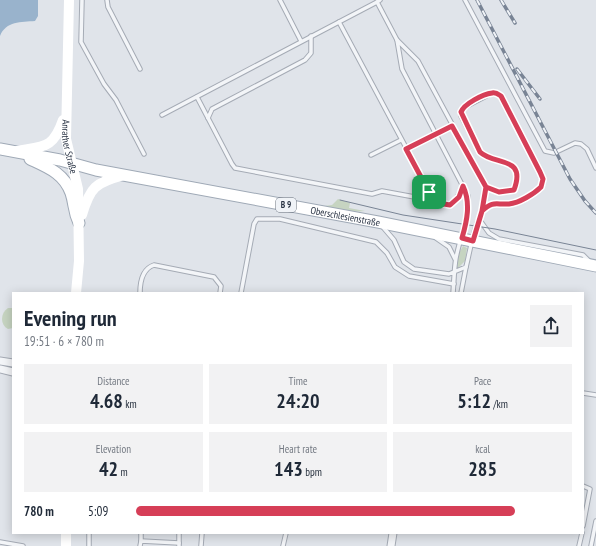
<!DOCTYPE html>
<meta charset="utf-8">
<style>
:root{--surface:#fff;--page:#f2f2f3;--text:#1f2937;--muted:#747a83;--accent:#d63e57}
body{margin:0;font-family:"PT Sans Narrow",sans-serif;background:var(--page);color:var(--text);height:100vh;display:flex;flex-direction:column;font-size:15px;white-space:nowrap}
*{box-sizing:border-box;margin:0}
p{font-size:13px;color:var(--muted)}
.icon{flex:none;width:22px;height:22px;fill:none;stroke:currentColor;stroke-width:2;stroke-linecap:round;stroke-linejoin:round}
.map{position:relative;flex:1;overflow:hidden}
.side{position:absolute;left:12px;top:292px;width:572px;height:242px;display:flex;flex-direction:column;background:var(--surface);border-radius:0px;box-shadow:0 2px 10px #0003}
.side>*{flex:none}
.pin{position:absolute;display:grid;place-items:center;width:34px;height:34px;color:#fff;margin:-17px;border-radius:8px;box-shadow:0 2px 6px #0006}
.round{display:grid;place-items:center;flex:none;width:42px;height:42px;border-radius:0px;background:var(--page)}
.headline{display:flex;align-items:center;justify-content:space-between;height:68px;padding:0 12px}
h1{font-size:22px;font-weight:700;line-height:30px}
.metrics{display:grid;grid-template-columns:repeat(3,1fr);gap:6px;height:68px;padding:4px 12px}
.metrics div{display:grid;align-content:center;border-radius:0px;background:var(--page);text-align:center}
.metrics b{font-size:20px;font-weight:700}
.metrics small{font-size:11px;font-weight:400}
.metrics p{font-size:11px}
ul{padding:0 12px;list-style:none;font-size:13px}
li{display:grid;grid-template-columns:64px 48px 1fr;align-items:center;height:30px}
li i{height:10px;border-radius:5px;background:var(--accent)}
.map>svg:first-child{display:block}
.green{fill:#c6d4c1}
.water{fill:#99b3cc}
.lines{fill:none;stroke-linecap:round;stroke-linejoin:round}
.service-casing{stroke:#a5abb5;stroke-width:5.5}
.minor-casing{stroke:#a5abb5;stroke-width:9}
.primary-casing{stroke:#9fa9b6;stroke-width:13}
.service{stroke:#f3f5f8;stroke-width:3.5}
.minor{stroke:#f3f5f8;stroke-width:7}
.secondary{stroke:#fff;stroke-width:10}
.primary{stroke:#fff;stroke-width:11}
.tram{stroke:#798495;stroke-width:1}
.rail-casing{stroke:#798495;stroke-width:3.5}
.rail{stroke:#f0f3f7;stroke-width:2;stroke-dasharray:6;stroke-linecap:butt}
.route-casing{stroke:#fff;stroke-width:8}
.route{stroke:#d63e57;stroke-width:5}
.labels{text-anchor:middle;stroke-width:4;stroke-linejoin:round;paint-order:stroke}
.shield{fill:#f0f3f7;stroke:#646c79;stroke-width:1}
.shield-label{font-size:9px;font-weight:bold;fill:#283243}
.street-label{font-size:10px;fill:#283243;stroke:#f0f3f7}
</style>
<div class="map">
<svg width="596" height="546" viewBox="0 0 596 546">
<rect width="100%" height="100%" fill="#e0e4ea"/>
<g class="green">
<polygon points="338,199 350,203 349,208 365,211 352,212 324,206 332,205"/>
<polygon points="463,246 467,248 465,261 457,269 458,255"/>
<path d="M8 308H13V328L8 329C0 325 0 313 8 308Z"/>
</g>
<path class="water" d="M0 0H38V16L35 21C21 22 6 21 0 36Z"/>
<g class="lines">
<defs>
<g id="service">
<polyline points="82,0 81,42 104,84 116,100 144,154"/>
<polyline points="107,0 108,7 140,69"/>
<polyline points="280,0 301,41"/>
<polyline points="380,0 377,2 397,40"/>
<polyline points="465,0 545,151 554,153 575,143 581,144 587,149 596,168"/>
<path d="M339 22 434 200C449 211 457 200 463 186"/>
<polyline points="197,97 232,164 235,168 372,194 382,191 420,198 429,192"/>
<polyline points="162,115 377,2"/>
<polyline points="208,118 212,109 305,60 311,53 311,36"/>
<polyline points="406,149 452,126"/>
<polyline points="371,155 401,140"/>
<polyline points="483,211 486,187"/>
<polyline points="479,219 489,233 499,239 583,255 589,261"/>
<path d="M382 226 394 240 404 262 414 269 449 274 466 267C470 252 474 222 484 210 492 200 499 205 509 204 520 203 539 192 543 183L540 171 501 96 492 93 463 108 461 116 480 152C494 166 527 155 514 190 504 193 495 193 486 187L418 61 397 40 402 69 468 196C469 218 460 237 456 258 454 269 454 282 453 293"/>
<polyline points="436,238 449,247 455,259"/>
<path d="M140 293C140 282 142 269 154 265L214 277 221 286 220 293"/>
<polyline points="241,293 254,224 257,219 280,219 376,242 387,253 395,267 409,276 454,284"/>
<polyline points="461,293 466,267"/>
<polyline points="583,393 596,395"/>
<polyline points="583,486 590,489 583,526"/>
<polyline points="141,541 141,533"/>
<polyline points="0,542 23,546"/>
<polyline points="89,546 89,533"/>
<polyline points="140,546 141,541 179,543"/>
<polyline points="179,546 179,533"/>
<polyline points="201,546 202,533"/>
<polyline points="283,546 286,533"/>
<polyline points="579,546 582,533"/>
<polyline points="591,546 596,521"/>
</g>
<g id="minor">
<polyline points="0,361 13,363"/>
<polyline points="0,369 13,372"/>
<polyline points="391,546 393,533"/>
</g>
<g id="primary">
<path id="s2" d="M0 149 60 160 96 170 378 222 596 266"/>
<path d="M30 159C47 167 64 173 71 193 75 205 73 210 79 223"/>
</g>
</defs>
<use href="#service" class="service-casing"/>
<use href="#minor" class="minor-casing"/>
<use href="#primary" class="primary-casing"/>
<use href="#service" class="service"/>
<use href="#minor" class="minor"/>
<g class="secondary">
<path id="s1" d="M69 0 66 139 78 189 79 261 76 293"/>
<path d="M17 151C44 146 53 149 63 120"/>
<path d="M82 215C90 187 95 183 124 175"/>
<polyline points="66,546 66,533"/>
</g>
<use href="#primary" class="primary"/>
<polyline class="tram" points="340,200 403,215 495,229 596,250"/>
<defs>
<g id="rail">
<polyline points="477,0 570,179 585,201 596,213"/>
<polyline points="501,0 515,23"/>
<polyline points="517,69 540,99"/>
</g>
</defs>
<use href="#rail" class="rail-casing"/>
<use href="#rail" class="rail"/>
</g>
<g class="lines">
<defs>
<path id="route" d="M429 192 438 203 450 205 459 197 463 186C471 203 467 221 462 238L473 241 482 211 486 187 499 192 514 190C527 155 494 166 480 152L461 112C464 104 483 94 492 93 496 92 498 94 501 96L540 172 543 179 541 187C534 194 519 203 509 204 496 205 494 200 482 211L486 187 452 126 406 149 429 192"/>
</defs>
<use href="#route" class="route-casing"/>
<use href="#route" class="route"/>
</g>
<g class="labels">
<rect class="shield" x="276" y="198" width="20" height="14" rx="3"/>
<g class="shield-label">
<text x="286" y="208">B 9</text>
</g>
<g class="street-label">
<text dy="4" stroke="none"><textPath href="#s1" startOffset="147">Anrather Straße</textPath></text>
<text dy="4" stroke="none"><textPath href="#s2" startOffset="352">Oberschlesienstraße</textPath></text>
</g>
</g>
</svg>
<div class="pin" style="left:429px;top:192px;background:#1e9e55"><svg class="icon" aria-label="arrive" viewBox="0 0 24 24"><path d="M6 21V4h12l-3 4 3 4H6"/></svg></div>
<section class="side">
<div class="headline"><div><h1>Evening run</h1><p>19:51 · 6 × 780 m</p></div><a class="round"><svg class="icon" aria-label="share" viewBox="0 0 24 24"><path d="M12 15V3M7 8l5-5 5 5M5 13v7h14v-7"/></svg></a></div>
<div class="metrics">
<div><p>Distance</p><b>4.68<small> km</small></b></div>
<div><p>Time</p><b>24:20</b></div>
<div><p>Pace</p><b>5:12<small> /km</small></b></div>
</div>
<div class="metrics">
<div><p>Elevation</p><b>42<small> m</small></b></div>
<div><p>Heart rate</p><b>143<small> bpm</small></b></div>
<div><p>kcal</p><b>285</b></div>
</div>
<ul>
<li><b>780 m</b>5:09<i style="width:87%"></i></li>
</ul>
</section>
</div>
